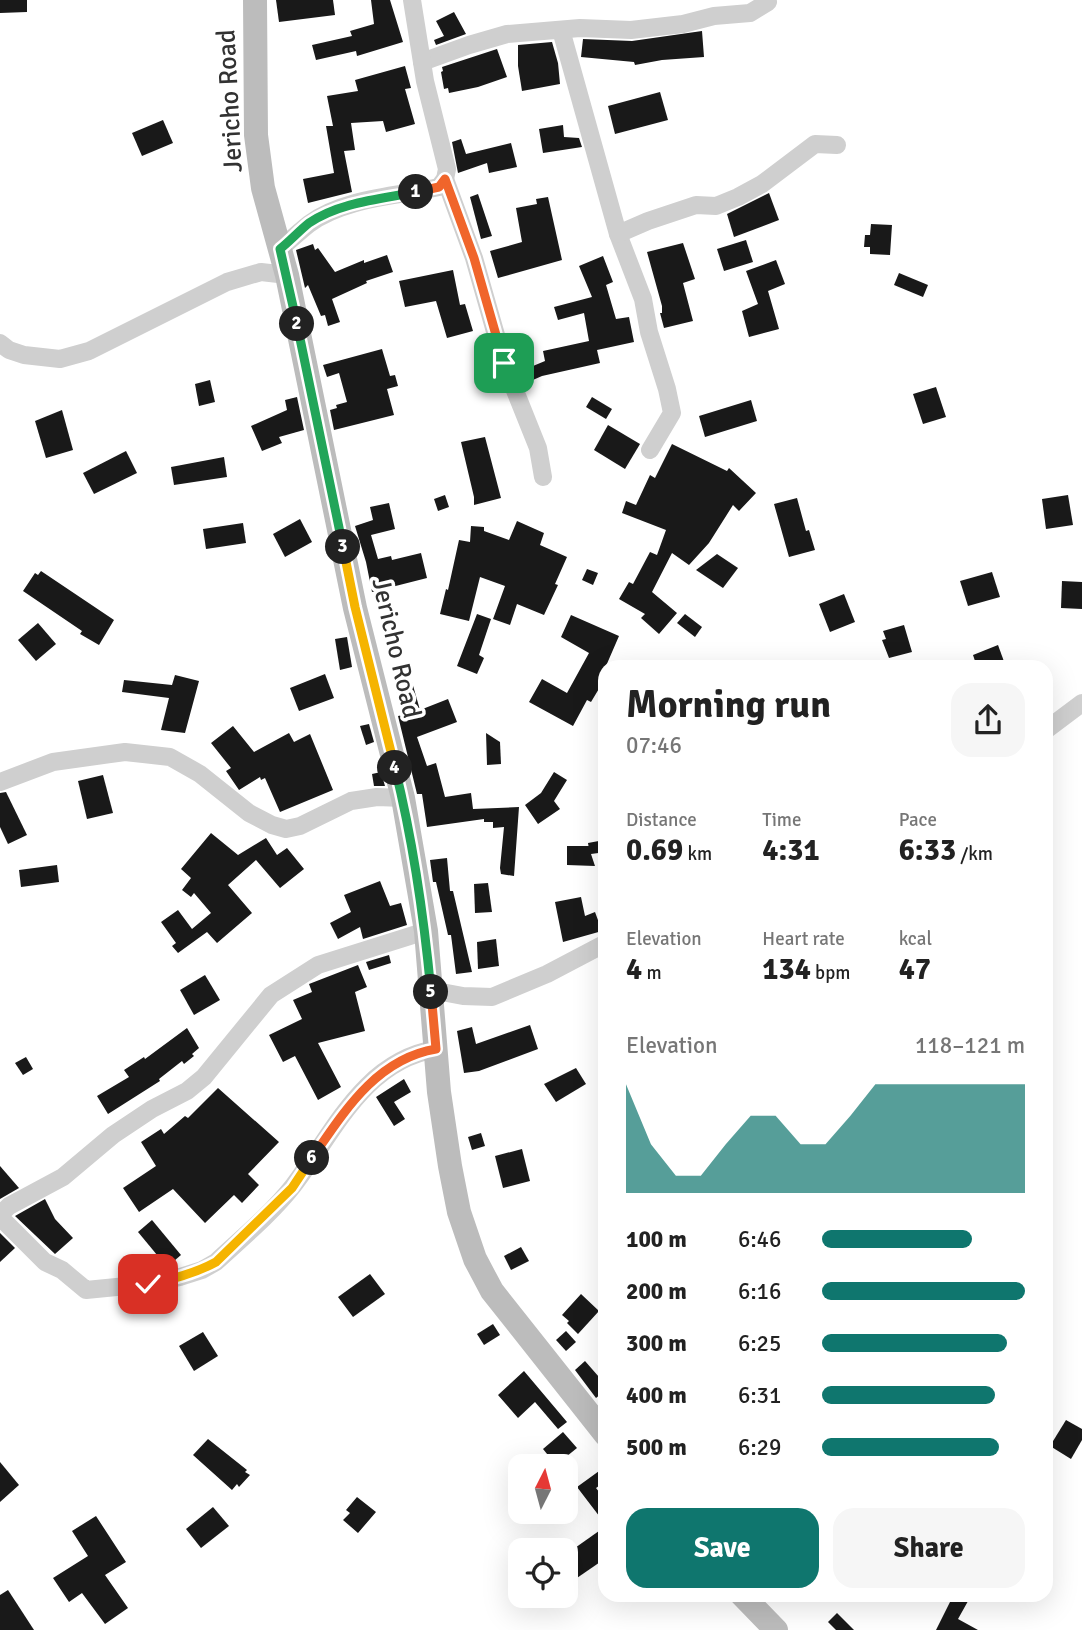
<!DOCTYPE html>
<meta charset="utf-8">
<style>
:root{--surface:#fff;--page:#f6f6f6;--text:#222;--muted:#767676;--accent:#0f766e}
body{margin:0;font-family:Signika,sans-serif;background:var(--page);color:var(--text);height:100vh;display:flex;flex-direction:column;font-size:26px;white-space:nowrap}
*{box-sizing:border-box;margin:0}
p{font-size:23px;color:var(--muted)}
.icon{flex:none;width:38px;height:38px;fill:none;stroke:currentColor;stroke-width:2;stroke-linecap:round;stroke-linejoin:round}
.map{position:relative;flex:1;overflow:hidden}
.side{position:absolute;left:598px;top:660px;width:455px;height:942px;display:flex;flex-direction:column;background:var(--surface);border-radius:21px;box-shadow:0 7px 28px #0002}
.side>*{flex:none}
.needle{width:46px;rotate:6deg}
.buttons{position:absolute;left:508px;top:1454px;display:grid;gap:14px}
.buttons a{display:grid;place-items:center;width:70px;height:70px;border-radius:14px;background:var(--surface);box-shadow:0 7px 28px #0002;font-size:35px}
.pin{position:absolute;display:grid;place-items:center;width:60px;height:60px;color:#fff;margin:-30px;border-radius:14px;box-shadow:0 4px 10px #0006}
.km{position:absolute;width:35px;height:35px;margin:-18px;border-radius:50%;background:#222;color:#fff;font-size:19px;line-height:35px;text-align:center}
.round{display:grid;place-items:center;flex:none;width:74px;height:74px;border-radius:21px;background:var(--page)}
.overview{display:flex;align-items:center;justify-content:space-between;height:119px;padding:0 28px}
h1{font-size:38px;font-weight:800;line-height:52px}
.metrics{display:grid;grid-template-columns:repeat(3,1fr);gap:10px;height:119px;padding:7px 28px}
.metrics div{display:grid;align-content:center}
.metrics b{font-size:30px;font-weight:800}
.metrics small{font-size:19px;font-weight:400}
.metrics p{font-size:19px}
.chart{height:196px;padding:14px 28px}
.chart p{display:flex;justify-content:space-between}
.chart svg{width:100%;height:126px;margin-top:7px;fill:var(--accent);opacity:.7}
.action{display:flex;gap:14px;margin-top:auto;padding:14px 28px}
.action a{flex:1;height:80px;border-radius:21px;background:var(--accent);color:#fff;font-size:28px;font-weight:800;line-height:80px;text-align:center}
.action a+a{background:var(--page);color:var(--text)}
ul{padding:0 28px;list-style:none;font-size:23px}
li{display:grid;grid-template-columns:112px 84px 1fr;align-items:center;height:52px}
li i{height:18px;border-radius:9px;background:var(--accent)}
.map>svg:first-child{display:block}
.building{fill:#191919}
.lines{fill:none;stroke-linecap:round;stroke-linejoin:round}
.street{stroke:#cfcfcf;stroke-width:18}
.secondary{stroke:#bcbcbc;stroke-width:24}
.split-1-casing{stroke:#fff;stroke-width:14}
.split-2-casing{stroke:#fff;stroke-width:14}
.split-3-casing{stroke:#fff;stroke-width:14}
.split-4-casing{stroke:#fff;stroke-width:14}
.split-5-casing{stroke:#fff;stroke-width:14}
.split-6-casing{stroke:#fff;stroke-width:14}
.split-7-casing{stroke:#fff;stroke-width:14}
.split-1{stroke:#f0652b;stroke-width:9}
.split-2{stroke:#22a559;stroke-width:9}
.split-3{stroke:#22a559;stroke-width:9}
.split-4{stroke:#f5b400;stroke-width:9}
.split-5{stroke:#22a559;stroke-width:9}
.split-6{stroke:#f0652b;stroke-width:9}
.split-7{stroke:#f5b400;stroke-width:9}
.labels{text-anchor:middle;stroke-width:7;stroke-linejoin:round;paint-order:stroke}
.street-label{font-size:26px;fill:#323232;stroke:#fff}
</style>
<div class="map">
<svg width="1082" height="1630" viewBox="0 0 1082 1630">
<rect width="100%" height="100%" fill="#fff"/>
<g class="building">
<polygon points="0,0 27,0 27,12 0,13"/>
<polygon points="276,0 333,0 335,15 279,22"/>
<polygon points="371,0 390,0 403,42 357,56 356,51 316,60 312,45 352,36 350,31 374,24"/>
<polygon points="454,12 466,34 436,45 434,40 444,36 436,21"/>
<polygon points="702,31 704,57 662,60 635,65 634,62 581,57 583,39 632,41"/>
<polygon points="552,42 558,63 560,84 522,91 518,66 518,45"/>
<polygon points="497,49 507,77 478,87 449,93 448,88 444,89 441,72 443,71 442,67"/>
<polygon points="405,66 411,88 405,89 415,124 386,132 383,121 351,123 355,150 344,151 352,192 308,203 303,179 334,173 326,126 333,126 327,96 358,91 355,80"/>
<polygon points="660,92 668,120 615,134 608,106"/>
<polygon points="163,120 173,143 142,156 132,133"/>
<polygon points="563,125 564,137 579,138 582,147 543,153 539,129"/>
<polygon points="461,139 466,154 511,143 517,167 489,173 487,163 458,173 452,142"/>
<polygon points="769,193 779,220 734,237 727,214"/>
<polygon points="478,194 492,236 481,239 470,197"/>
<polygon points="548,197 562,260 498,278 490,251 522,242 516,208 537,204 536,199"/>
<polygon points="871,224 892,225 890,255 870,254 870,247 864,247 865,235 870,235"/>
<polygon points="746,240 753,262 724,271 717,249"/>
<polygon points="683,243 695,279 683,283 693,321 664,328 660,313 662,313 662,306 647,252"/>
<polygon points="313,244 315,250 318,248 335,272 364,260 364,263 387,255 393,272 366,281 367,283 332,299 340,322 328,326 325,315 321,316 308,285 305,288 296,250"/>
<polygon points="603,256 613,282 606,285 616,319 629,317 634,342 597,350 600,363 542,376 526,383 521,371 545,361 543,351 589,341 584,313 558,320 554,307 592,297 579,266"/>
<polygon points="776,260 785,284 768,291 779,329 749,337 742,311 758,304 746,271"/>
<polygon points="453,270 460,305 465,304 473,331 447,338 436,301 405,307 399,281"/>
<polygon points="899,273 928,285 923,297 894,285"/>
<polygon points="382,349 390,376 395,375 398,386 387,389 394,415 334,430 330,410 337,408 336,405 347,402 339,373 327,377 323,365"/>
<polygon points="210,380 215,402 199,406 195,384"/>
<polygon points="936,387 946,417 923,424 913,394"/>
<polygon points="297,397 304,430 279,437 282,443 262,451 251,426 287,410 285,400"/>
<polygon points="592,397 612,409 606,419 586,407"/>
<polygon points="751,400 757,421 705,437 699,416"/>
<polygon points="62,410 73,450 46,458 35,421"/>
<polygon points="608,425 640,444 625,469 594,450"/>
<polygon points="485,437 501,498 474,505 474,497 461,442"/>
<polygon points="672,444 727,471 729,468 756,493 739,511 733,505 709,543 689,565 672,553 652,592 677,613 659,634 641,618 645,614 619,599 629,582 633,584 650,552 657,555 666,530 622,513 626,501 636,505 650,475 655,478"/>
<polygon points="126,451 137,473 94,494 83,473"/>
<polygon points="224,457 227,477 174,485 171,467"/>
<polygon points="445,495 449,507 438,511 434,499"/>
<polygon points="1068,495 1073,525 1046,529 1042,499"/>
<polygon points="797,498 806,531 809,530 815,550 789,557 774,504"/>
<polygon points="389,503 395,529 371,535 378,559 391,556 392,560 421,553 427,578 372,592 366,562 355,526 373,520 370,507"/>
<polygon points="300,519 312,542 285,557 273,534"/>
<polygon points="517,521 544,533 540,545 567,557 555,584 558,585 544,615 517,604 510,625 493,619 505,586 480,577 469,621 440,614 446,589 448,590 459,540 470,542 471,526 484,527 484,531 509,540"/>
<polygon points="243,523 246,543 206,549 203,529"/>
<polygon points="717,554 738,568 723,588 696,570"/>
<polygon points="587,569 598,573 593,585 582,580"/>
<polygon points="41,571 114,620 99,645 80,634 82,631 23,591 35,573 38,575"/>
<polygon points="992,572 1000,597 968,606 960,581"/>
<polygon points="1062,581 1082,582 1082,609 1061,608"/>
<polygon points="844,594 855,622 830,632 819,604"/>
<polygon points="477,614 491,619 479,655 484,658 477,674 457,666"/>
<polygon points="685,614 702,627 695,637 677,623"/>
<polygon points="571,615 619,636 606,666 606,677 591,702 587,700 573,726 529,702 542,679 567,693 589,653 561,637"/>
<polygon points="38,623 56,644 36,661 18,640"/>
<polygon points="904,625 912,652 889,658 882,640 886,639 883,631"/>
<polygon points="347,637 352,667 340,670 335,639"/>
<polygon points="998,645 1006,667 977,667 973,655"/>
<polygon points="325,674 334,698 299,711 290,688"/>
<polygon points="175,675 199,681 185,733 161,730 169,698 122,692 124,680 172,685"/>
<polygon points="412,682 420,710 448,699 457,722 417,737 427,766 436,763 445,797 471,793 473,809 519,807 514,876 501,874 500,868 504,827 493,828 493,822 484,822 484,819 427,827 422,794 417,794 398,716 403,715 395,686"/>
<polygon points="369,724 374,742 366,745 360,726"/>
<polygon points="233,726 254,752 289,733 294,742 310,734 333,790 280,812 265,778 261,780 260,777 239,790 226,771 231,768 211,743"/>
<polygon points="486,733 500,742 501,764 487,765"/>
<polygon points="381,772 385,786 374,786 372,774"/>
<polygon points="554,772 567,780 554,801 560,809 538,824 525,805 541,793"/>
<polygon points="103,775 113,813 87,819 78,781"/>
<polygon points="6,792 27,835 8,844 0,827 0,793"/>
<polygon points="211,833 238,855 266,838 277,855 287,848 304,869 280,888 256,860 228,885 252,913 217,943 207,932 178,953 172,946 176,943 161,922 178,910 192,929 211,913 194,893 191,897 182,890 191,878 181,869"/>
<polygon points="604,840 606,852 591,854 595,866 567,865 567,846 589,846 589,849 588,843"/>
<polygon points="447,858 450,891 453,891 472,972 456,974 451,935 448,935 436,882 433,882 430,860"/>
<polygon points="57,865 59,882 21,887 19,870"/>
<polygon points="380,881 390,906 401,903 407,925 363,939 360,927 338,939 330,923 351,912 344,895"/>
<polygon points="488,883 492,912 475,913 474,884"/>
<polygon points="581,897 585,916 595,912 602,931 563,942 555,902"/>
<polygon points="496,939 499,966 478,969 477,942"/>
<polygon points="389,955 391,963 369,970 366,962"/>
<polygon points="358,965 367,987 355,992 365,1031 318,1043 341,1087 318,1100 295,1056 283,1062 269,1035 302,1019 293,1000 312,992 309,984"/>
<polygon points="205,975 220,1000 194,1015 180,990"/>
<polygon points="530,1025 538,1049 479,1071 464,1073 457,1031 472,1027 476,1044"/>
<polygon points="187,1028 199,1048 192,1054 194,1056 184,1064 182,1061 159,1079 160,1081 108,1114 97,1096 129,1077 124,1070 144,1057 145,1059"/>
<polygon points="26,1057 33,1069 23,1075 15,1063"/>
<polygon points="576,1068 586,1084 556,1102 544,1084"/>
<polygon points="404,1079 411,1092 394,1102 405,1119 394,1126 376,1097"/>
<polygon points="218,1088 279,1142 248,1174 259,1185 242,1203 234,1195 205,1223 173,1189 139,1212 123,1188 156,1166 141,1142 161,1129 164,1134 185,1116 188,1118"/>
<polygon points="481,1133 485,1146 472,1150 468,1137"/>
<polygon points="522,1149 530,1181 503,1188 495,1156"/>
<polygon points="0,1166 19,1188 0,1199"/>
<polygon points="45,1199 55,1219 73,1238 55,1254 15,1216"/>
<polygon points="152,1220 181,1255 167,1267 138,1232"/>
<polygon points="0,1233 15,1248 0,1262"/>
<polygon points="521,1247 529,1261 511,1270 504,1256"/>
<polygon points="370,1274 385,1294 353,1317 338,1297"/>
<polygon points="581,1294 599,1311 578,1334 567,1323 569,1321 562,1315"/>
<polygon points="493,1324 500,1335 484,1345 477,1334"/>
<polygon points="566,1331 576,1342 566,1351 556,1340"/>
<polygon points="203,1332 218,1356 194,1371 179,1346"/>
<polygon points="585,1361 606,1385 606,1390 596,1398 575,1370"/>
<polygon points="524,1371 567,1422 558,1429 535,1402 518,1418 498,1395"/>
<polygon points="1066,1420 1082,1429 1082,1440 1071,1459 1050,1446"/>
<polygon points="563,1432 577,1448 556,1465 543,1449"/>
<polygon points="208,1439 247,1470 245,1472 250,1475 239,1487 237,1484 232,1490 193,1455"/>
<polygon points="0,1462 19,1485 0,1502"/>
<polygon points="606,1466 606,1481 596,1488 606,1501 606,1525 577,1487"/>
<polygon points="357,1497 376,1512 358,1533 343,1520 350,1513 346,1510"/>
<polygon points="213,1507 229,1526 201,1548 186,1529"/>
<polygon points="96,1516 126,1562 105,1575 128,1608 105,1624 82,1593 69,1602 53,1578 88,1556 72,1531"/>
<polygon points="606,1526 606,1558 574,1580 565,1567 565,1555"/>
<polygon points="8,1590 34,1630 0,1630 0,1595"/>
<polygon points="954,1594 972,1594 958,1619 978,1630 936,1630"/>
<polygon points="837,1613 854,1630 836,1630 828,1622"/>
</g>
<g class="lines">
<g class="street">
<polyline points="561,30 618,234 643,299 649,332 667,389 672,413 650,450"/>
<polyline points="422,62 469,45 507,34 580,28 631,30 683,24 714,16 750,13 768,2"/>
<polyline points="445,179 474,258 504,363 538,448 543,477"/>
<polyline points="618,234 648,221 696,205 716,206 738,197 762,184 815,144 837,145"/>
<path d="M280 249C289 241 299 232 309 224 344 198 398 196 439 187L445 179 447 169 425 81 412 0"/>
<polyline points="0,343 9,350 24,355 60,359 89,351 227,282 261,272 287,275"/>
<polyline points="1046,730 1082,703"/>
<polyline points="0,782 53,762 125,752 170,757 200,774 249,813 272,825 286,829 300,826 351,801 377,797 403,798"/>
<path d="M426 931 318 965 271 995 204 1077 187 1091 152 1109 113 1135 63 1177 9 1206 3 1212 2 1219 45 1262 62 1270 86 1290 147 1284 180 1277 202 1270 216 1262C242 1238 271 1214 293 1186 333 1134 363 1061 436 1049"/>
<polyline points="431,990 463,996 492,997 547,974 606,943"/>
</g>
<g class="secondary">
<polyline points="255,0 256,135 263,188 287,275 355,608 403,798 426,931 439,1092 450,1166 459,1212 475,1259 492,1291 606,1435"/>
<polyline points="741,1594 776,1630"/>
</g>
</g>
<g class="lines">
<defs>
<polyline id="split-1" points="416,192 439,187 445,179 474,258 504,363"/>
<path id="split-2" d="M297 324 280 249C290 241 299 231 309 223 340 202 381 199 416 192"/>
<polyline id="split-3" points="297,324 343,547"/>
<polyline id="split-4" points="343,547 355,607 395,768"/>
<path id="split-5" d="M395 768C413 841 424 917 431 992"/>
<path id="split-6" d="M312 1158C344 1112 376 1059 436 1049L431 992"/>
<path id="split-7" d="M148 1284C172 1279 194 1274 216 1262L292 1188 312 1158"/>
</defs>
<use href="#split-1" class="split-1-casing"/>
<use href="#split-2" class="split-2-casing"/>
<use href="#split-3" class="split-3-casing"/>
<use href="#split-4" class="split-4-casing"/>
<use href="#split-5" class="split-5-casing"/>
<use href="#split-6" class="split-6-casing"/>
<use href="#split-7" class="split-7-casing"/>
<use href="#split-1" class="split-1"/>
<use href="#split-2" class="split-2"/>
<use href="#split-3" class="split-3"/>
<use href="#split-4" class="split-4"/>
<use href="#split-5" class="split-5"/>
<use href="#split-6" class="split-6"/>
<use href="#split-7" class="split-7"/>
</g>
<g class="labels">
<g class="street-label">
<text transform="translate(229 101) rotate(-93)" y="9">Jericho Road</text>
<text transform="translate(397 648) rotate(77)" y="9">Jericho Road</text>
</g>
</g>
</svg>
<div class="buttons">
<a><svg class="needle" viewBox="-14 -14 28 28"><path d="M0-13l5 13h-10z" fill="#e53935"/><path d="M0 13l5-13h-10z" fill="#767676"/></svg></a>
<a><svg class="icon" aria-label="locate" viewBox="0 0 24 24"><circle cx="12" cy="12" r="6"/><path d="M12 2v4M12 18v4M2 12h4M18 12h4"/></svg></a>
</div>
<div class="pin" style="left:504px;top:363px;background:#1e9e55"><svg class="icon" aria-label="arrive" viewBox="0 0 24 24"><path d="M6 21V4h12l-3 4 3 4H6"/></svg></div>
<div class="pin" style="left:148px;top:1284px;background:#d93025"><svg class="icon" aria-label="check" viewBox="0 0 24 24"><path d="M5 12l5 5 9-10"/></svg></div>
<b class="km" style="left:416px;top:192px">1</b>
<b class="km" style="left:297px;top:324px">2</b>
<b class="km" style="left:343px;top:547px">3</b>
<b class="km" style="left:395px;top:768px">4</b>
<b class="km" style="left:431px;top:992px">5</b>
<b class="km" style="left:312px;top:1158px">6</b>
<section class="side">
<div class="overview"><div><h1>Morning run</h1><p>07:46</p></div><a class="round"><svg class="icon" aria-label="share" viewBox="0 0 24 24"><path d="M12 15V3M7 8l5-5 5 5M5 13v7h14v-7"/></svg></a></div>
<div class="metrics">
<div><p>Distance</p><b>0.69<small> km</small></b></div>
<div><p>Time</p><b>4:31</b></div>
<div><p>Pace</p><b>6:33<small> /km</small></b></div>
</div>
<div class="metrics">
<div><p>Elevation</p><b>4<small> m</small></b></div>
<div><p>Heart rate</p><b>134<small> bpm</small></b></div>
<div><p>kcal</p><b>47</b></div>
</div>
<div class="chart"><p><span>Elevation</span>118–121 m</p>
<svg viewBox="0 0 160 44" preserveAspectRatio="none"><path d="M0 44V6L10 27L20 38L30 38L40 27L50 17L60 17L70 27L80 27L90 17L100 6L110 6L120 6L130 6L140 6L150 6L160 6V44z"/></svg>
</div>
<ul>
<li><b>100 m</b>6:46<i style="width:74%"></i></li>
<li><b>200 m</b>6:16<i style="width:100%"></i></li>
<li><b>300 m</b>6:25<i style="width:91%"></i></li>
<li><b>400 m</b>6:31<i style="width:85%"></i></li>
<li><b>500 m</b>6:29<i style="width:87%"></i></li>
</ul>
<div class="action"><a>Save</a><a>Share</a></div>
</section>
</div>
